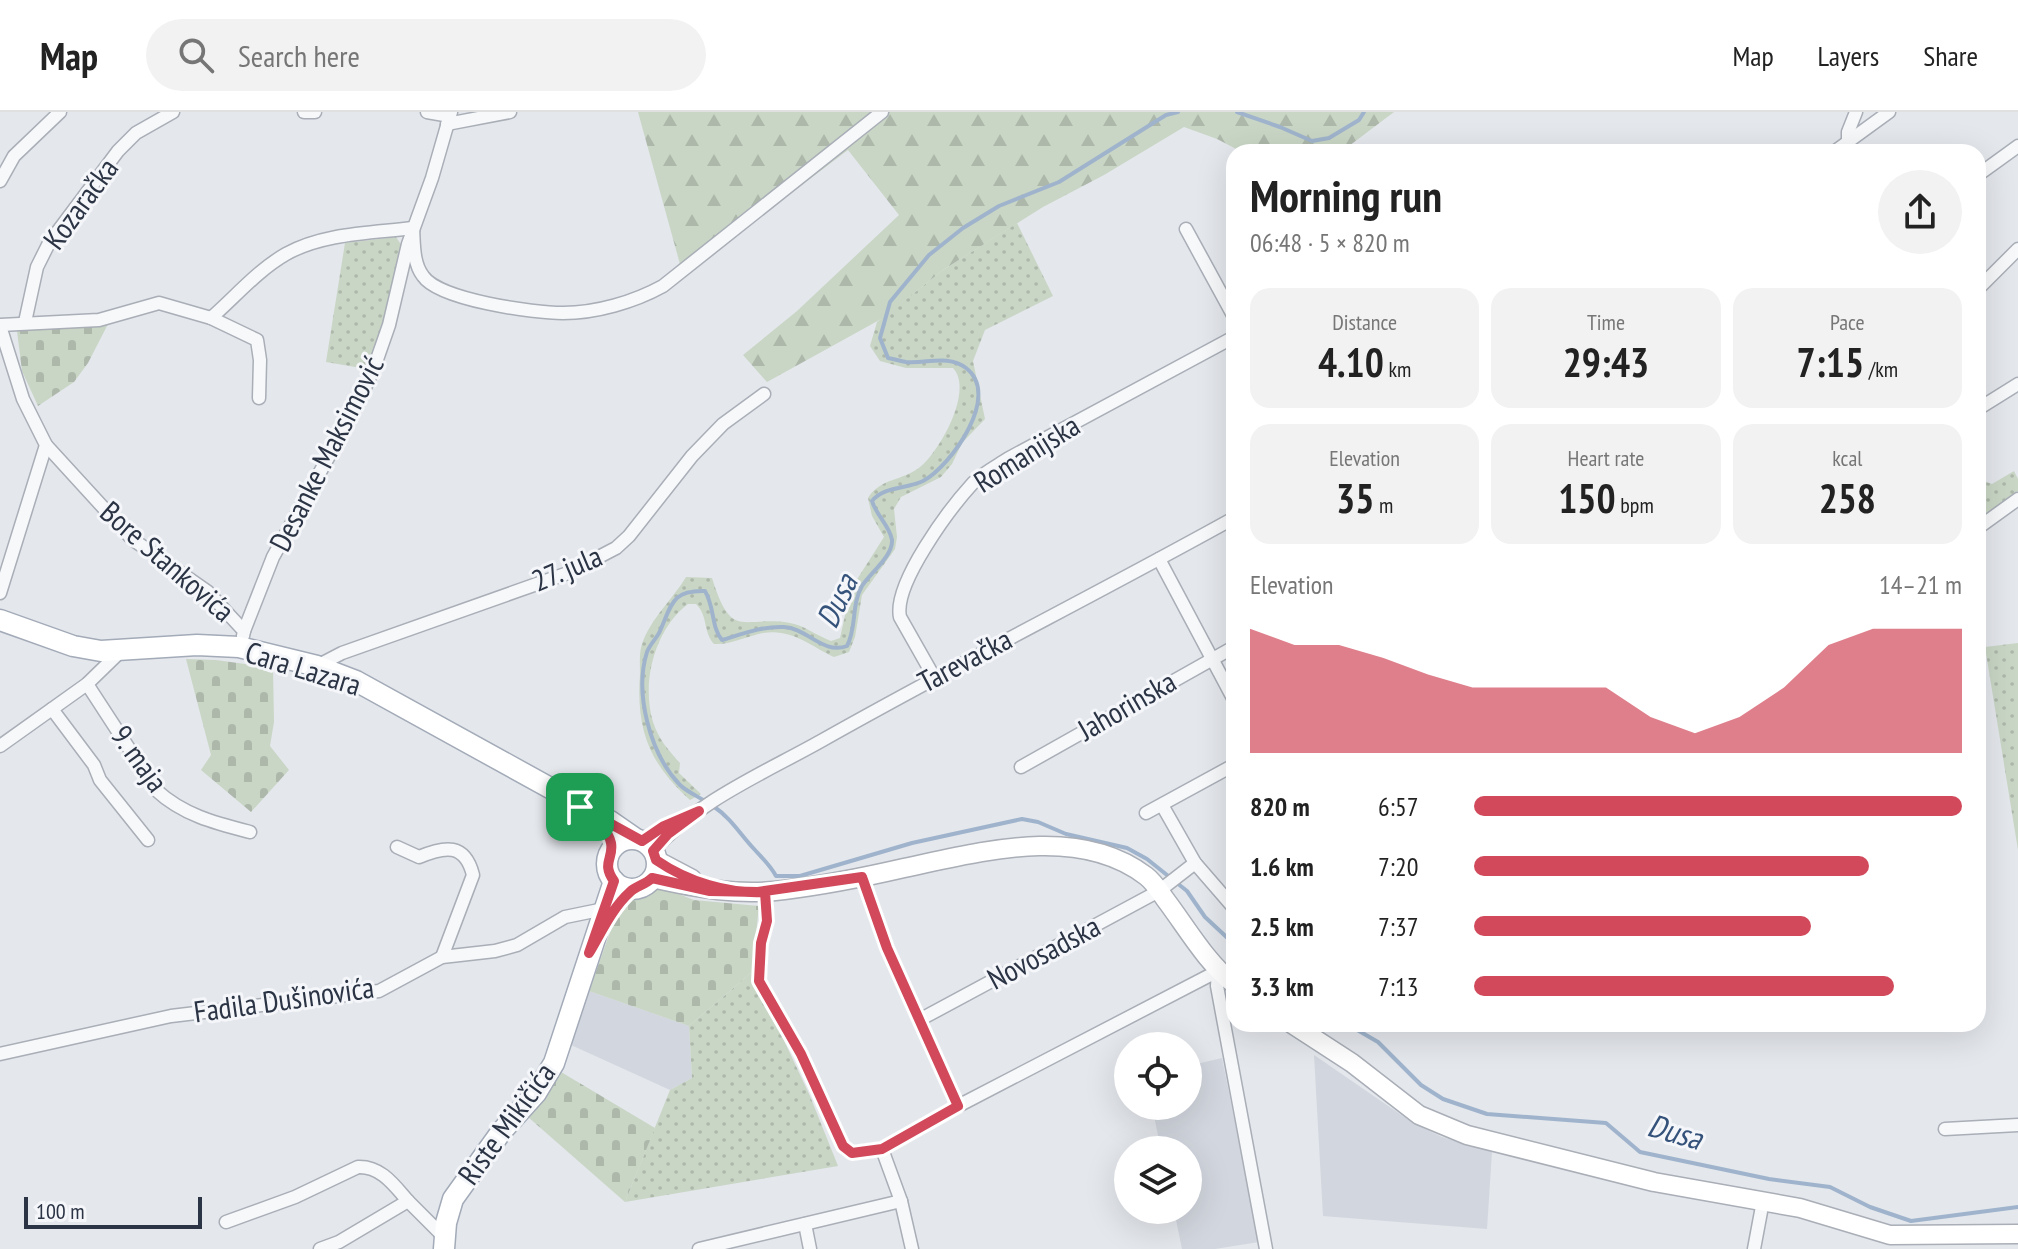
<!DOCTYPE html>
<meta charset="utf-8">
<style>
:root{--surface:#fff;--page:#f2f2f2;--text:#222;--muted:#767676;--line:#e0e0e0;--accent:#d1495b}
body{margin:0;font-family:"PT Sans Narrow",sans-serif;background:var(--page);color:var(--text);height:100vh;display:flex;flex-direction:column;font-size:30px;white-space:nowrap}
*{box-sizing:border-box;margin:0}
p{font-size:26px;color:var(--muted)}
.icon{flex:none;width:44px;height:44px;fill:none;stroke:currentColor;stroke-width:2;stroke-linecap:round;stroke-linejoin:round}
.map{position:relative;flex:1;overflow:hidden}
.drawer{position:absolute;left:1226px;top:32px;width:760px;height:888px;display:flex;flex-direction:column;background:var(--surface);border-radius:24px;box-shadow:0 8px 32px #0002}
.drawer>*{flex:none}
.controls{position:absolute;left:1114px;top:920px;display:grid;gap:16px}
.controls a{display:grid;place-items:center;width:88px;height:88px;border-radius:50%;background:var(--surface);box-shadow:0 8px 32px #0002;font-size:40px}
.scale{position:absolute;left:24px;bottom:20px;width:178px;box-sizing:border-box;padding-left:8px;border:4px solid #2b3445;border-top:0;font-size:22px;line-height:28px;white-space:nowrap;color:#2b3445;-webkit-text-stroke:6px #f4f6f9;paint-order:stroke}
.pin{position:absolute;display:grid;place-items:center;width:68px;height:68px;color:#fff;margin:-34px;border-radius:16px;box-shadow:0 4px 12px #0006}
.round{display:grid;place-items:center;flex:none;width:84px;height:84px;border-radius:42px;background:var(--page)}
.headline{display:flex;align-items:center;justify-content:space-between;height:136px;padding:0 24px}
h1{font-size:44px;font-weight:800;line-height:60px}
.figures{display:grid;grid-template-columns:repeat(3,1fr);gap:12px;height:136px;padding:8px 24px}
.figures div{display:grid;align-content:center;border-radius:20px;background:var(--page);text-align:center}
.figures b{font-size:40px;font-weight:800}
.figures small{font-size:22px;font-weight:400}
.figures p{font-size:22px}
.chart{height:224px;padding:16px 24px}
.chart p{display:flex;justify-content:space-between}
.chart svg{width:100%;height:144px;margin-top:8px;fill:var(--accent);opacity:.7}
ul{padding:0 24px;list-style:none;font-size:26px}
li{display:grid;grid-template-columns:128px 96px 1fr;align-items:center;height:60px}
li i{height:20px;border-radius:10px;background:var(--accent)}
header{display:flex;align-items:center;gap:48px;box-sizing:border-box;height:112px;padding:0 40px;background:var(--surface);border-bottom:2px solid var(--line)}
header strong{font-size:38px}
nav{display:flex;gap:44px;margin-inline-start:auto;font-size:28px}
.search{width:560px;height:72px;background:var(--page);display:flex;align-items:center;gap:20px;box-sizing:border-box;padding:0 28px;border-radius:44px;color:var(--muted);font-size:30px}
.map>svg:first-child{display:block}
.built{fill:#d2d6de}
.grass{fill:url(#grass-dots)}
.forest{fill:url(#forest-firs)}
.cemetery{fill:url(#cemetery-stones)}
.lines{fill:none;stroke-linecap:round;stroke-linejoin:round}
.stream{stroke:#9fb4cc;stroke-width:4}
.minor-casing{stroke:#a9aeb7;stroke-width:15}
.secondary-casing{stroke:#a9aeb7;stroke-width:21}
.primary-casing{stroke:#a3abb8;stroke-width:23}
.minor{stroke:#f7f8fa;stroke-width:12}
.secondary{stroke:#fff;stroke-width:18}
.primary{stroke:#fff;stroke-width:20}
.route-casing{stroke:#fff;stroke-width:16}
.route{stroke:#d1495b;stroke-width:10}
.labels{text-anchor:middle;stroke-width:6;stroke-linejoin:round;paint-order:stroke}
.street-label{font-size:30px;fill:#2b3445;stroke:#f4f6f9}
.water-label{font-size:32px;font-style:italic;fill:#34527a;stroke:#f4f6f9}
</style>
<header>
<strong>Map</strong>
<div class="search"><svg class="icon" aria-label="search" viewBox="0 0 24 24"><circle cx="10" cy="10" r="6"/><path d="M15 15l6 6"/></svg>Search here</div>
<nav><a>Map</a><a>Layers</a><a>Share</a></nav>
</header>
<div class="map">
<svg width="2018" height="1137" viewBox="0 0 2018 1137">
<defs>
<pattern id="grass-dots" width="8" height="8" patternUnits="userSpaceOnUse" patternTransform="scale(2)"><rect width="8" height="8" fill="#c9d6c5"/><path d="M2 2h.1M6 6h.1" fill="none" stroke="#adb8ab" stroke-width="1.8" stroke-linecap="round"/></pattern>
<pattern id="forest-firs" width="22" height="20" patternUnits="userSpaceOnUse" patternTransform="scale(2)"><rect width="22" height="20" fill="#c9d6c5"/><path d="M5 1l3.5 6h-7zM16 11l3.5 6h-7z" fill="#adb8ab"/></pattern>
<pattern id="cemetery-stones" width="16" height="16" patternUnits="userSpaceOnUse" patternTransform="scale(2)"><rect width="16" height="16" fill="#c9d6c5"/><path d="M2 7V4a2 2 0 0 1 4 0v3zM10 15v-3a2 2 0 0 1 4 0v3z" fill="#adb8ab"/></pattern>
</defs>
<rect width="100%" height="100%" fill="#e4e7ec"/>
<g class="built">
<polygon points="589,879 689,914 692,966 670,978 571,933"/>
<polygon points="1314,943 1413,1011 1442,1025 1492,1040 1487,1117 1323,1104"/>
<polygon points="1222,946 1259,1130 1215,1137 1182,1137 1174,1098 1188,1098 1188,1038 1161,1038 1152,994 1188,994 1188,954"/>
</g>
<g class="grass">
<path d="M1017 111 1053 184 985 218 973 249 985 307 962 331 952 352 941 365 901 385 894 397 897 425 895 437 862 483 855 525 849 540 834 545C811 534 791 516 763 521 747 524 731 533 714 532 703 520 708 503 696 492H688C655 517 641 570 653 610 658 626 668 638 680 651L679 661 701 682 690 688C649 651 636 618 640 562 640 553 639 541 642 532 651 506 673 487 686 465L712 466C732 530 742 503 790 511 804 513 817 524 831 529L840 526 848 490 856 469 884 425 872 404 868 386C880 366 903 369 920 355 940 339 974 278 953 256H906L880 249 870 234 877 210 943 158Z"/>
<polygon points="396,125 402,134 381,220 367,257 326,250 345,131"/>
<polygon points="2014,359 2018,367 2018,379 1978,409 1978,367 1992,372"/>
<polygon points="2018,531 2018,738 1985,535"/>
<polygon points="752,860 810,984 838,1054 625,1090 670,978 692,966 689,914"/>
</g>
<polygon class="forest" points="638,0 1394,0 1341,40 1242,40 1217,27 1184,15 1104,63 1043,95 943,158 883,206 767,270 743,243 797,199 899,103 848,38 683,163"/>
<g class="cemetery">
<polygon points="108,212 88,251 74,270 38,294 22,259 17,219 20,216"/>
<polygon points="186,547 216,548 273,556 274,610 270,634 289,658 251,700 201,658 211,643"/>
<polygon points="658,774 694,788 759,794 752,860 689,914 589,879 613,812 629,787"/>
<polygon points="561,960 655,1016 625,1090 528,1005"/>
</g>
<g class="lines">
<g class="stream">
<polyline points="1237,0 1280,15 1312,29 1329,26 1359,8 1364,0"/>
<path d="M705 689C697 684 686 679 680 673 650 642 634 581 647 540 650 532 657 526 660 519 672 492 672 478 705 479 715 496 711 515 722 528 742 522 762 514 784 515 807 516 823 543 847 534 857 515 851 493 862 474 871 460 893 444 892 428 890 414 876 403 872 389 884 374 907 377 923 369 951 354 1002 283 966 256 948 242 926 252 906 250 900 249 894 247 888 246L880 226 890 190 929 143 963 116 999 94 1059 70 1166 3 1178 0"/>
<path d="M713 694C732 707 739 721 755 738 763 747 770 753 776 764H800L912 731 1022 707 1038 710 1066 722 1127 736 1147 747 1187 779 1205 805 1234 832"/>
<polyline points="1347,912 1378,930 1421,973 1443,987 1487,1002 1606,1011 1640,1040 1769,1067 1830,1075 1870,1095 1911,1109 2018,1095"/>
</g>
<defs>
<g id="minor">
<polyline points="304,0 315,0"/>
<polyline points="427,0 450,4"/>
<polyline points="447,12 510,0"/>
<polyline points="1848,30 1848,20 1856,0"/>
<polyline points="1834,40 1889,0"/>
<polyline points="1978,63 2018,34"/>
<polyline points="0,69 14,44 60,0"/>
<polyline points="1186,117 1234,205"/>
<polyline points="1978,177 2018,137"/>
<path d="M211 206C235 185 258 158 286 142 323 121 372 121 413 116 414 132 413 151 423 164 439 188 534 201 563 201 596 201 634 190 663 174L882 0"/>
<polyline points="25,210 37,155 49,131 118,39 136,21 173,0"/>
<polyline points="0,213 99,208 159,191 211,206 257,228 260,248 259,286"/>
<polyline points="0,214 23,287 46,333 0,481"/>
<polyline points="1978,297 2018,272"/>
<polyline points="46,333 132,427 208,480 244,519 243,524"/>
<polyline points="1978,416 2018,387"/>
<polyline points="1159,447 1234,588"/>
<polyline points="244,519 273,445 355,297 374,256 389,213 408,132 432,66 451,0"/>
<polyline points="317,554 342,541 568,461 616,436 629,424 692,344 723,312 764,282"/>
<path d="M934 565 900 505C893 472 950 396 973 371 983 361 997 354 1009 346L1234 225"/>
<path d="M87 572 156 678C183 703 215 711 250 720"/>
<polyline points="52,597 94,653 100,668 148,728"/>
<polyline points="0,634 87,572 122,538"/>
<polyline points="1021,655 1234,535"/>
<polyline points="1162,693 1195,751 1234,796"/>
<polyline points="1146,701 1234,653"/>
<polyline points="642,729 678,708"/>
<path d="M397 735 419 745C445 734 465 731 473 763L442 845"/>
<path d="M653 739C697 689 764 661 821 629 957 552 1097 482 1234 406"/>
<polyline points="862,765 887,836 958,994"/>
<polyline points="765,780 767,809 761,831 759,869 801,942 843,1034 852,1041 882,1037 958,994 1218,859 1217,874 1266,1137"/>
<polyline points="921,907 1159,779 1195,751"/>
<polyline points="0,942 171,904 379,879 442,845 495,839 517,833 565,805 604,797"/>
<polyline points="1945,1017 2018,1013"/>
<polyline points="882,1037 901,1089 912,1137"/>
<path d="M226 1110 295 1085 358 1055C381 1054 394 1073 408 1089"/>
<polyline points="805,1112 810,1137"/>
<polyline points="320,1137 339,1130 408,1089 444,1125"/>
<polyline points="699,1137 901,1089"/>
<polyline points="1754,1137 1763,1089"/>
</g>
<g id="secondary">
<polyline points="656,748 692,767"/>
<path d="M652 766C696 776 739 784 784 778 825 773 865 765 904 756 980 740 1078 712 1146 764 1154 770 1160 780 1165 787 1187 816 1206 850 1234 872"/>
<polyline points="1292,912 1352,951 1419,1003 1467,1023 1654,1070 1800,1096 1890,1123 2018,1122"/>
</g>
<g id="primary">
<polyline points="0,508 73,534 101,539 197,533 239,535 317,554 356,569 610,709 636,727"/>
<circle cx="632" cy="752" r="25"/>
<polyline points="444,1137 446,1111 453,1087 501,1020 536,981 554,951 614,769"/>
</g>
</defs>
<use href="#minor" class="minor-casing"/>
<use href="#secondary" class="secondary-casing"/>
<use href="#primary" class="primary-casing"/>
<use href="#minor" class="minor"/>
<use href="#secondary" class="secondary"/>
<use href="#primary" class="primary"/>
</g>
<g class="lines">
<defs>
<path id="route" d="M580 695C591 705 608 716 611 731 614 746 601 751 614 769L589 841C601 821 612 796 630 780 636 774 645 773 652 766L710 779 758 780 862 765 887 836 958 994 882 1037 852 1041 843 1034 801 942 759 869 761 831 767 809 765 780C728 782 688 770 656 748L653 739 668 722 699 699 664 714 642 729 580 695"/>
</defs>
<use href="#route" class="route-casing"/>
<use href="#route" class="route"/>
</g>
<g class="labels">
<g class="street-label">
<text transform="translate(81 92) rotate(-54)" y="10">Kozaračka</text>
<text transform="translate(327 342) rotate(-63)" y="10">Desanke Maksimović</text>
<text transform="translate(1027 342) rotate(-32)" y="10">Romanijska</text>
<text transform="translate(167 450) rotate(41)" y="10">Bore Stankovića</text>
<text transform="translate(567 457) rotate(-23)" y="10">27. jula</text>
<text transform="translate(965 549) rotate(-28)" y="10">Tarevačka</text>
<text transform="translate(303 557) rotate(17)" y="10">Cara Lazara</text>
<text transform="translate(1127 594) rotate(-30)" y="10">Jahorinska</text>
<text transform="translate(139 647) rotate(54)" y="10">9. maja</text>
<text transform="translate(1044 841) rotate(-28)" y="10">Novosadska</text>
<text transform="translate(284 888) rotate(-8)" y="10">Fadila Dušinovića</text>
<text transform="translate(507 1012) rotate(-54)" y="10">Riste Mikičića</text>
</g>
<g class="water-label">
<text transform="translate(837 489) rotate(-65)" y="11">Dusa</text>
<text transform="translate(1675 1020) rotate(16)" y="11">Dusa</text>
</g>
</g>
</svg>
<div class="controls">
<a><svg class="icon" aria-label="locate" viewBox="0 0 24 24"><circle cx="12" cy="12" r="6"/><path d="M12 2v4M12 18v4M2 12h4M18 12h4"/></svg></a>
<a><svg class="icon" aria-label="layers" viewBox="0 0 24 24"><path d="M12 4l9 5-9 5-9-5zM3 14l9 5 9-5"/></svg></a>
</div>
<div class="scale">100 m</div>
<div class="pin" style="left:580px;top:695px;background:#1e9e55"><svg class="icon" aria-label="arrive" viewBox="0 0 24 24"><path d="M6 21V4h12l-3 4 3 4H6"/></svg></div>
<section class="drawer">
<div class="headline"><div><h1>Morning run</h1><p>06:48 · 5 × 820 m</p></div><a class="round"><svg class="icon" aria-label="share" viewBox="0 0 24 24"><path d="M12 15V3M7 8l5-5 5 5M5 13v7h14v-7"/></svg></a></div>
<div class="figures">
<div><p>Distance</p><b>4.10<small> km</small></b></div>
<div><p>Time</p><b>29:43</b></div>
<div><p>Pace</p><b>7:15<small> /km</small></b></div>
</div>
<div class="figures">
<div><p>Elevation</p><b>35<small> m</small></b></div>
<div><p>Heart rate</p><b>150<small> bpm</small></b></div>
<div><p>kcal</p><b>258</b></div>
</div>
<div class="chart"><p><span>Elevation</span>14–21 m</p>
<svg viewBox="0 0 160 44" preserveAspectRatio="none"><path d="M0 44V6L10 11L20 11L30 15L40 20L50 24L60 24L70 24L80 24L90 33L100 38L110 33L120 24L130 11L140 6L150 6L160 6V44z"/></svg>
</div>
<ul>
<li><b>820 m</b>6:57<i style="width:100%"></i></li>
<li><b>1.6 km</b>7:20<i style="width:81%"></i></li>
<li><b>2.5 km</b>7:37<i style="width:69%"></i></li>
<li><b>3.3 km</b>7:13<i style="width:86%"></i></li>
</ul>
</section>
</div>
